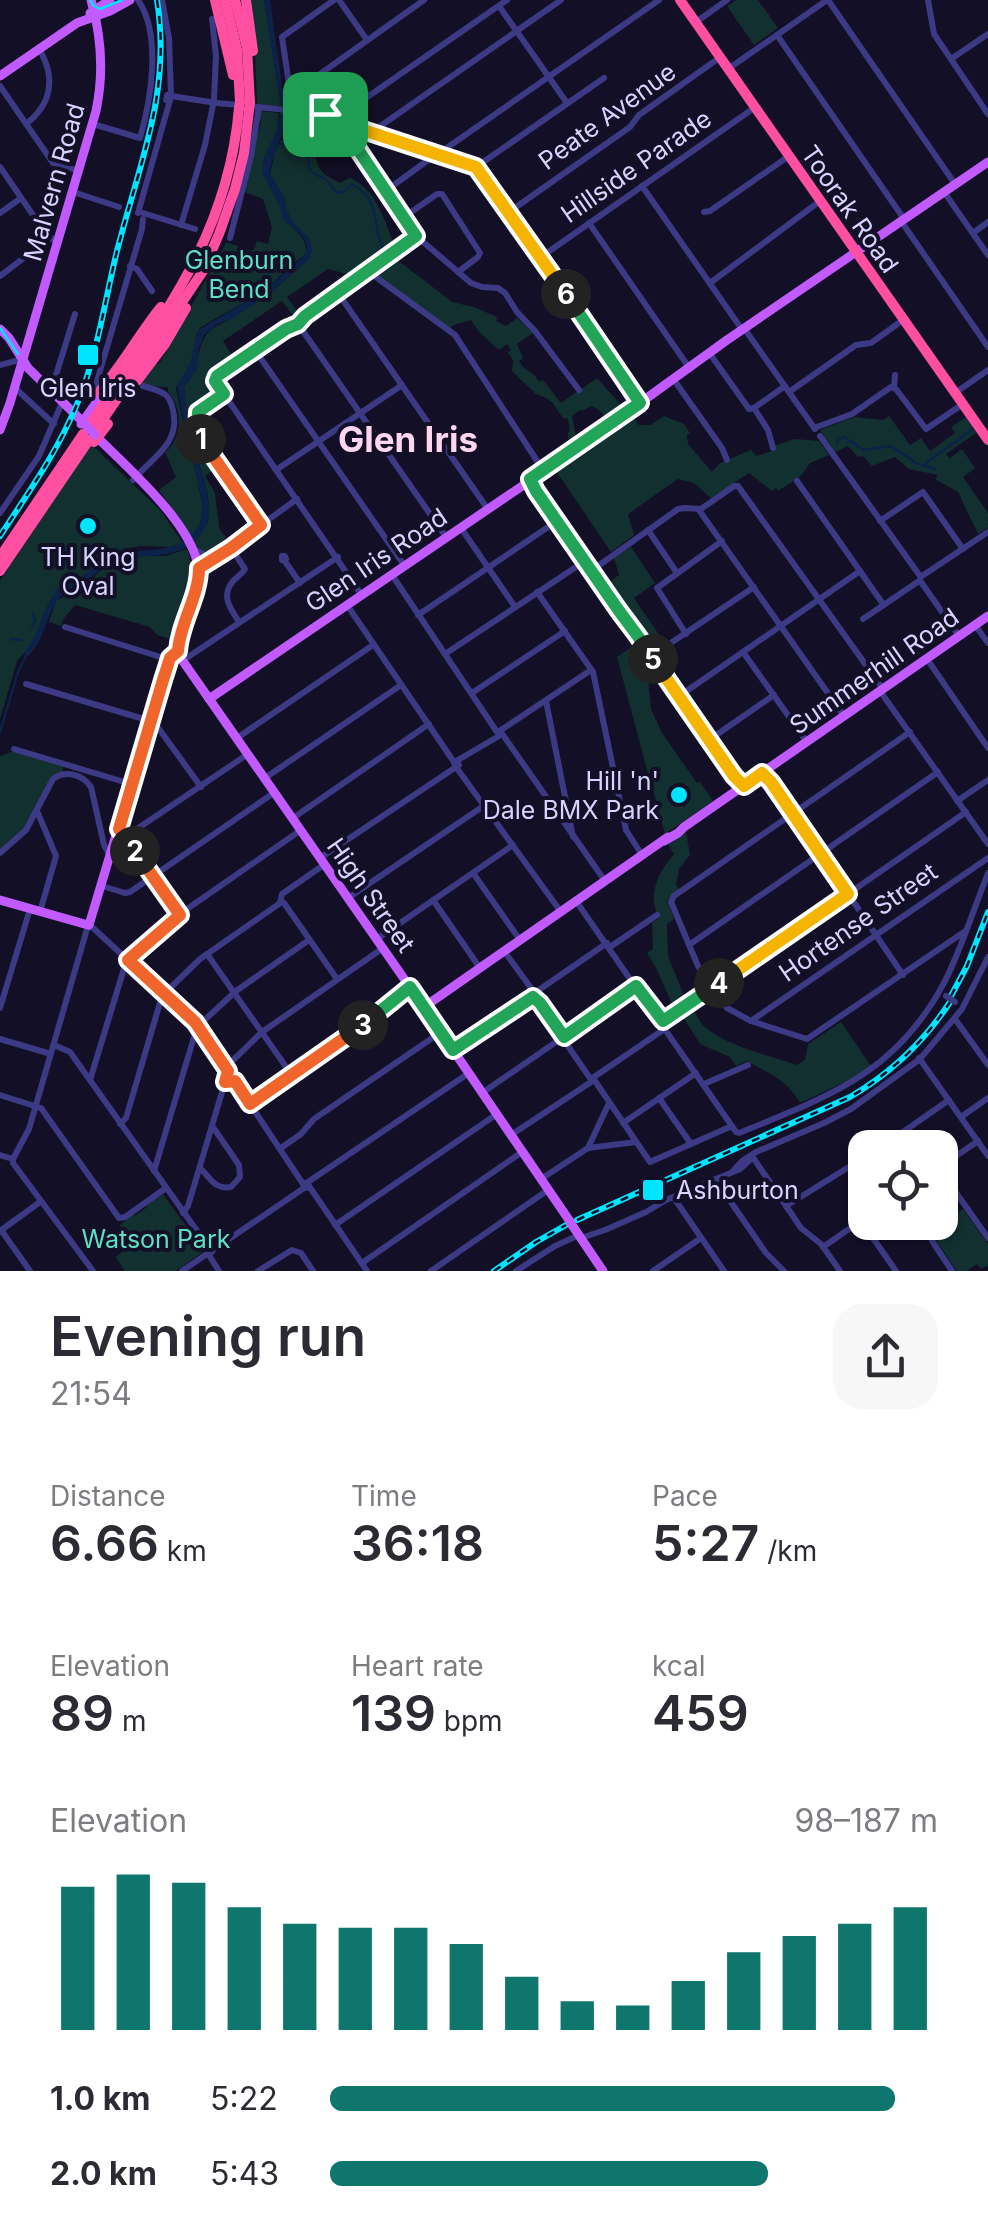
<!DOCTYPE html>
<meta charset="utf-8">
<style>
:root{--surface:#fff;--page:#f7f7f7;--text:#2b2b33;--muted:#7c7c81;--accent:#0f766e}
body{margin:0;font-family:Inter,sans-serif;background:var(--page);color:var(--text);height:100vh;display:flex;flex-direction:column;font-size:38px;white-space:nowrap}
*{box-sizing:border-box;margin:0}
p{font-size:32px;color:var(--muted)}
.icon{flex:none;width:55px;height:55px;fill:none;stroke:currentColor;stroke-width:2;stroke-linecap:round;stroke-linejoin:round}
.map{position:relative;height:1271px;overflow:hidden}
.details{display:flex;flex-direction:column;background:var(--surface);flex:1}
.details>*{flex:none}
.fabs{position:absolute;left:848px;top:1130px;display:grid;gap:20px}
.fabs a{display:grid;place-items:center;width:110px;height:110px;border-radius:20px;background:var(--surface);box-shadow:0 2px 8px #0004;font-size:50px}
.pin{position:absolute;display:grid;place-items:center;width:85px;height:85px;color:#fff;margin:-42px;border-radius:20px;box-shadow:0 5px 15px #0006}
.km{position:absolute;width:50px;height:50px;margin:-25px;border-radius:50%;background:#222;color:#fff;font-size:28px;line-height:50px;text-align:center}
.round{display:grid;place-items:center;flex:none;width:105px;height:105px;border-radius:30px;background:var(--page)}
.head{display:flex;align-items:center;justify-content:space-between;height:170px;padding:0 50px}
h1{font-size:55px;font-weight:600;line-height:75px}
.figures{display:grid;grid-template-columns:repeat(3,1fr);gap:15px;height:170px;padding:10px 50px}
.figures div{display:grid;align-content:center}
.figures b{font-size:50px;font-weight:600}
.figures small{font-size:28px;font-weight:400}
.figures p{font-size:28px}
.chart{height:280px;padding:20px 50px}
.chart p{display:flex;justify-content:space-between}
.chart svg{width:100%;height:180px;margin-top:10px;stroke:var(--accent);stroke-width:6}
ul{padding:0 50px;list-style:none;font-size:32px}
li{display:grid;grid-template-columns:160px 120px 1fr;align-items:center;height:75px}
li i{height:25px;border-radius:12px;background:var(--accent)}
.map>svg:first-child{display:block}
.green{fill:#12302f}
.water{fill:#0c2248}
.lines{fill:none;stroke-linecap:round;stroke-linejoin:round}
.stream{stroke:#0c2248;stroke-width:2.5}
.river{stroke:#0c2248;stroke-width:6}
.minor{stroke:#3d3a85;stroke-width:6}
.major{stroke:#c25bff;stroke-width:9}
.highway{stroke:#ff4fa3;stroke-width:10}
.tram{stroke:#00e5ff;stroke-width:2.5}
.rail-casing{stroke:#00e5ff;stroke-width:6}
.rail{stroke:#130f26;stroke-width:2.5;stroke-dasharray:8;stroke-linecap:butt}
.minor-bridge{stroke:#3d3a85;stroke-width:6}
.major-bridge{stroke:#c25bff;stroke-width:9}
.highway-bridge{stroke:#ff4fa3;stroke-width:10}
.split-1-casing{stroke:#fff;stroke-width:20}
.split-2-casing{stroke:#fff;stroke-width:20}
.split-3-casing{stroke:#fff;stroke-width:20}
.split-4-casing{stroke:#fff;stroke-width:20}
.split-5-casing{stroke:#fff;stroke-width:20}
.split-6-casing{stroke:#fff;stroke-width:20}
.split-7-casing{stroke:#fff;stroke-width:20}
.split-1{stroke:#22a559;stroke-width:12}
.split-2{stroke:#f0652b;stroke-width:12}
.split-3{stroke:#f0652b;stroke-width:12}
.split-4{stroke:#22a559;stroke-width:12}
.split-5{stroke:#f5b400;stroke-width:12}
.split-6{stroke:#22a559;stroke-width:12}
.split-7{stroke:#f5b400;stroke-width:12}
.poi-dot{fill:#00e5ff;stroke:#130f26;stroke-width:4}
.labels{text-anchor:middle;stroke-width:8;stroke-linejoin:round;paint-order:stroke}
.street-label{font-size:25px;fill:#d9d4ff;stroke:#130f26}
.park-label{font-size:25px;fill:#5fe0c0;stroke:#130f26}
.poi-label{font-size:25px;fill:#d9d4ff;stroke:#130f26}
.district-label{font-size:35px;font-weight:bold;fill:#ffd6f0;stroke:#130f26}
</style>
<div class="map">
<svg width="988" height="1271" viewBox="0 0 988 1271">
<rect width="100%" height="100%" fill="#130f26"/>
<g class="green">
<polygon points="249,0 264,0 281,106 257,104 255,54"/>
<polygon points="736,0 758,0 778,28 754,45 727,6"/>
<path d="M260 111 279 113 277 131 264 158 262 172 282 209V218C294 230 308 237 306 254L289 267 266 290 201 327 197 332 193 359 176 388 188 449 194 465 203 507 200 524 191 537 159 490 176 477 165 452C183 439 183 408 168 392V387L146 386 140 381 156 363 159 364 208 276 214 261 217 262 226 242 251 251 255 248 257 241 268 244 272 227 263 199 242 191 256 133 259 132 261 121 258 120Z"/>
<path d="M281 140C291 144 307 141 314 151 315 153 315 156 316 159 320 174 327 176 340 183L350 178C376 188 387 225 395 249L354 276 328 269 287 297 299 314 294 317 282 301 223 341 234 359 212 375 210 382 218 394 194 413V435L217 467 205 476 215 493 219 528 230 544C216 554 205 558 194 543 201 534 208 525 209 514 211 493 198 463 193 443 188 425 186 406 184 387 206 365 190 335 223 323L268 295 310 258 309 238 293 223 286 209 284 197 270 174 275 152Z"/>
<polygon points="395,258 452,302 474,307 497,317 496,321 506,326 517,318 533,333 517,344 523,358 519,361 523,367 535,376 539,382 543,380 561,403 597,378 624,408 608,420 599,410 591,406 582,411 580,410 572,416 577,442 569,447 568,433 570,430 568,419 563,418 552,402 546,398 536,394 512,371 513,360 508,353 511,350 507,344 499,350 479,332 471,320 454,325 448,329 374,274"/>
<polygon points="632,414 639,425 650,425 664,416 684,424 690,433 687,435 688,444 712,472 720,463 751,450 756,456 772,451 776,445 795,439 819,441 829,455 810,463 801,476 778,491 776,488 772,491 749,473 711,498 694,483 678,479 628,514 634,535 611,552 554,468"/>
<polygon points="889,416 910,445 921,438 930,451 955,433 951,427 966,417 976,433 946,454 952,462 950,458 962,449 975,468 963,477 988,513 988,527 978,534 958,492 935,479 938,475 909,469 895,457 872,466 863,456 858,457 848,446 835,452 820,430 854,417 883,420"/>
<polygon points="91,444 160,510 183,543 170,547 139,546 109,554 87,573 61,589 51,601 34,642 17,661 0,719 0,581"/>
<polygon points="631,547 655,583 634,598 660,636 647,643 606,584 619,575 614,558"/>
<path d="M187 549C199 581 185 609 174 640L157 635 150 627 75 605 64 618 61 626 49 622 56 601 85 585 110 562 140 556H166Z"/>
<polygon points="636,644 656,674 648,679 651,709 662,733 697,783 700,782 713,801 665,834 653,790 638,793 633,778 646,774 648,782 650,781 617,657"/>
<polygon points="14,751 63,765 63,772 54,775 25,829 0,851 0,756"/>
<path d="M686 832 690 855 679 869 676 885 679 889 667 901 674 919 667 924 668 956 687 1003 676 1011C665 992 660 971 647 953L653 949 652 923 659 918C647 895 658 872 674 854L668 844Z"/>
<path d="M692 1006C696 1014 699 1022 705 1027 726 1046 771 1056 797 1065L805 1060 808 1044 841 1022 871 1066 856 1077 800 1103C789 1081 768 1073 747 1061L736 1066 730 1057 700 1044 681 1014Z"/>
<polygon points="163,1194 204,1251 176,1271 125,1271 116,1257 121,1253 124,1234 119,1226 133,1214 135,1216 147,1207 147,1205"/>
<polygon points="963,1209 988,1244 988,1265 981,1269 977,1264 967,1271 957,1271 935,1239 927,1225 940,1222 940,1216 943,1214 948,1220"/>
</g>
<path class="water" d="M264 0H270L286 114 283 132 271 164 270 174 284 197 286 209 293 223 309 238 312 248 310 258 268 295 232 319 217 324 204 335 199 348 197 369 184 387C186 403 188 420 191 436 196 459 214 499 208 522 205 530 199 536 194 543L191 537 200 524 203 507 194 465 188 449 177 384C193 365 192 353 198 330L266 290 306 254 307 245 303 237 282 218 281 209 262 172 264 158 277 131 281 106Z"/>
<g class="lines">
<g class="stream">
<path d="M281 144 301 145 309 153 308 165 311 172 325 179 337 192 343 193 352 184C384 201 370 230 386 253"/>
<polyline points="837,444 838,440 844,437 864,450 891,446 916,463 934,469"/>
<polyline points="926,463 973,429"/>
<polyline points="56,589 60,593"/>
<polyline points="32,627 35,621 33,614"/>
<polyline points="11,639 21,640"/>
<polyline points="0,732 18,672 28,652"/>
</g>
<path class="river" d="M28 652C44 634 43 613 56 597 64 587 80 583 89 575 97 569 105 560 115 557 140 551 169 557 191 541"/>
<g class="minor">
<polyline points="162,0 169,38 171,95"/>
<polyline points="339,0 367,40"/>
<polyline points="828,0 955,184"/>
<polyline points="928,0 934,34 988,114"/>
<polyline points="499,6 567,103"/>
<polyline points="212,19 216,56 214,99"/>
<polyline points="696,22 727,0"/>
<polyline points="777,35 904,219"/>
<polyline points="951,59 988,34"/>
<polyline points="728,69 827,0"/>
<polyline points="0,86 53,163 79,171"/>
<polygon points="167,95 171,96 170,100 166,100"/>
<polyline points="171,96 210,102"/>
<polyline points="216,103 240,105"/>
<polyline points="257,107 329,114"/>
<polyline points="293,111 282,37 334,0"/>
<polyline points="325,115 346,125 476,167 640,403"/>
<polyline points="336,116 313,79 424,0"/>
<polyline points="340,116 507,0"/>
<path d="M26 124C52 104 56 77 39 49"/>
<path d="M93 124 140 138C151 100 162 35 138 0"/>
<polyline points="348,125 347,133 415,235 471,283 482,287 498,288 505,293 517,312 535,331 579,390"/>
<polyline points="375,133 379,127 561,0"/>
<polyline points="443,156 448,147 659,0"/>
<polyline points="0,167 46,234 58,243"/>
<polyline points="476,167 604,78"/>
<polyline points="642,186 743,331"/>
<polyline points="387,190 435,155"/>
<polyline points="73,192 119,207"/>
<polyline points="944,192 988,255"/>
<polyline points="509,212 630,127 639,115 719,58"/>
<polyline points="704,212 710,211 789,156"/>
<polyline points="0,213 21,198"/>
<polyline points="138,213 170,100"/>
<polyline points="143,213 195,229"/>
<polyline points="404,217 437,194 442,194 480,253 478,257 458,272"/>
<polyline points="901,221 988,347"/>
<polyline points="589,223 690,369"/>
<polyline points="181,225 205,145 213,105"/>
<polyline points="973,233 988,222"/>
<polyline points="230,238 251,156 259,107"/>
<polyline points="541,257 754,108"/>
<polyline points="130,266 137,269 152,291"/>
<polyline points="369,272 418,239"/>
<polyline points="0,276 50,238"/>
<polyline points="710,283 820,201"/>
<polyline points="338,293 487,508"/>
<polyline points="296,321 446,537"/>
<polyline points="746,331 815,429"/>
<polyline points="255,350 404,565"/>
<polyline points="710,354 749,409 754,408 785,386"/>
<polyline points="0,365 19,360"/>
<polyline points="674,380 722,448 727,460"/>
<polyline points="894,387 895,375"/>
<polyline points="15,388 54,424"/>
<polyline points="51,391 75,314"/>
<polyline points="789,392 856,345 871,343 903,320"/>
<polyline points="955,393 988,370"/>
<polyline points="224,394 199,411 197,429 199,436 261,525"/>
<polyline points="95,396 97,381 142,229 143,219"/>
<polyline points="754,408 768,430 773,448"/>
<polyline points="814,428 852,414 891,387 896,389 926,429 963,404"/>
<polyline points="820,436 920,576"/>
<polyline points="276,470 402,385"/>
<path d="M133 480C150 460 178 445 174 416 171 393 164 392 143 386"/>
<polyline points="527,481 635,634 643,650 653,660"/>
<polyline points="797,481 883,604"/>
<polyline points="699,510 844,716"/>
<polyline points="0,513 39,456 61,405"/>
<polyline points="880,521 923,492 963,549"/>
<polyline points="461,528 515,607"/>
<polyline points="648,530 677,573"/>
<path d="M231 548 245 569C242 574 237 577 233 581 220 596 231 609 239 622"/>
<polyline points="193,549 205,555 217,556"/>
<polygon points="282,556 285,556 286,559 282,560"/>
<polyline points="284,560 300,583"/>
<polyline points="199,568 210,562 297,499"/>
<polyline points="591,571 678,509 685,508 701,509 734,486 738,486 883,689"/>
<polyline points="392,575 497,732"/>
<polyline points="922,576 988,532"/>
<polyline points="921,582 959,636"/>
<polyline points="537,592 593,672 626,830 642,855"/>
<polyline points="361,594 215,381 217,376 369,272 455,335 543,470"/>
<polyline points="347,605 454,762"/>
<polyline points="418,615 557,521"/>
<polyline points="863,619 919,581"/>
<polyline points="975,625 988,643"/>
<polyline points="65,627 170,660"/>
<polyline points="686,634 657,588 722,541"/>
<polyline points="743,652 807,742"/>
<polyline points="445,654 585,561"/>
<polyline points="650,657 754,587"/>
<polyline points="652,659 741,788"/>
<polyline points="927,659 988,748"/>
<polyline points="182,661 338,557"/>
<polyline points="26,684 154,722 201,787"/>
<polyline points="880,691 988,844"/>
<polyline points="472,693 565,631"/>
<polyline points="678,697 860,571"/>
<polyline points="546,701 573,837"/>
<polyline points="501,730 591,670"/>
<polyline points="910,732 674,896 671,902 698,966 727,1008 751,1021 807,1039 964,932"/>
<polyline points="503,735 605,881"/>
<polyline points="237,738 373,645"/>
<polyline points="709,740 774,695"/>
<polyline points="14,749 131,784"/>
<polyline points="458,760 499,736"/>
<polyline points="456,767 561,912"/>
<polyline points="765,771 903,975"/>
<polyline points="265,778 401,685"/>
<polyline points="957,801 988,780"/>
<polyline points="37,811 56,856 40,912"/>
<polyline points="293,818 429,724"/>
<polyline points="119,829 124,833 180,915"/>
<polyline points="125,837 248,754"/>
<path d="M0 853 26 830 53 779C66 770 82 774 91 787L104 845 110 856"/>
<polyline points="320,858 456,767 454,763 457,761 459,765 456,767"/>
<polyline points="473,873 520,940"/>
<polyline points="102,886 125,893 130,892 275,792"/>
<polyline points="348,898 485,805"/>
<polyline points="433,900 480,968"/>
<path d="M576 901 736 1132 739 1133C830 1096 897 1073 945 981 962 947 974 908 988 873"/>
<polyline points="280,902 284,903 337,979"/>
<polyline points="92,927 197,1024 303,1184"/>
<polyline points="377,939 513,845"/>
<polyline points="689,945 938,772"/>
<polyline points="610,947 657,915"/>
<polyline points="504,951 534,992"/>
<polyline points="207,954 291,1074"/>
<polyline points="536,992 607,943"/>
<polyline points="534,997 590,1078"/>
<polyline points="0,1008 30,909"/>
<polyline points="955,1019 988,1065"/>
<polyline points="751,1021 988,858"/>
<polyline points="662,1023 966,812"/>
<polyline points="0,1039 51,1054"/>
<polyline points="54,1045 70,1052 212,1252"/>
<polyline points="453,1050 532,994"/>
<polyline points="919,1058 988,1156"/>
<polyline points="226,1067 262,1032 383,948"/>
<polyline points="594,1077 666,1028"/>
<polyline points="90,1080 126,962 177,916 301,830"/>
<polyline points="595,1081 650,1162 732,1126"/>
<polyline points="704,1084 748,1065"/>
<polyline points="482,1093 637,986"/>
<polyline points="0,1095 41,1108 119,1218 125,1217 166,1188"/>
<polyline points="659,1098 691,1144"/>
<polyline points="250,1104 377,1015 410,987"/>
<polyline points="961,1117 988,1098"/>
<polyline points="623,1123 696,1073"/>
<polyline points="120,1124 126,1118 162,996 200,959 276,906 280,903 282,894 325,864"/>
<polyline points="511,1135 591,1082"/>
<polyline points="281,1148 301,1134 314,1119 441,1032"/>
<polyline points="588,1148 636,1142"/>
<polyline points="880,1148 949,1100"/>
<polyline points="0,1155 13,1159 13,1163 93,1271"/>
<polyline points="752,1156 801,1228 821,1244 840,1271"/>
<polyline points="13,1159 29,1129 87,929"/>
<polyline points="940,1167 978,1141"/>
<path d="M200 1168C210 1177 214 1190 231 1187L240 1177 239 1165 213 1127"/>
<polyline points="940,1170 988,1238"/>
<polyline points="154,1171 197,1027 236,991 309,940"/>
<polyline points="733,1171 742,1161 756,1152 824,1123 851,1109 920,1059 962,1009 988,957"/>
<polyline points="541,1179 588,1148 609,1103"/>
<polyline points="715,1179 766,1253 784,1271"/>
<polyline points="308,1182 303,1184 304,1188 309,1187 308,1182 469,1073"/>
<polyline points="309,1186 367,1271"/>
<polyline points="674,1198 724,1271"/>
<polyline points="786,1206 865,1157"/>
<polyline points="183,1213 188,1206 228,1072"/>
<polyline points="861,1221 896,1271"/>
<polyline points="922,1222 934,1244 952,1271"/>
<polyline points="335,1225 497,1114"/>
<polyline points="1,1230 30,1271"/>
<polyline points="0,1231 40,1202"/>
<polyline points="581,1238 605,1230 646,1212 666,1200 740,1169 752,1158"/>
<polyline points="823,1247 865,1218"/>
<polyline points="207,1252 219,1271"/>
<polyline points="362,1263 522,1152"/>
<polyline points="182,1271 304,1188"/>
<polyline points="258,1271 292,1250 301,1253 313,1271"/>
<polyline points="431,1271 548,1190"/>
<polyline points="516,1271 555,1246 579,1235"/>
<polyline points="653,1271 701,1238"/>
</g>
<g class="major">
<polyline points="90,13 110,0"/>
<polyline points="0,76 77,23 110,11 130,0"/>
<polyline points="0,329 9,338 28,368 85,424"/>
<polyline points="81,424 98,400 99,392"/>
<path d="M0 430 10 403 96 111C104 73 102 38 91 0"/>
<path d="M95 435C126 467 208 535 198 583 194 607 173 634 180 657L421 1003 569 1220"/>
<polyline points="209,699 575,450 727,340 988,162"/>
<polyline points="664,841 678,833 684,827 988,616"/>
<polyline points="0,900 88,925"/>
<polyline points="89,925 164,675 171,658 177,651"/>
<polyline points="424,1007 668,837"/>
<polyline points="572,1225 603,1271"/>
</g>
<g class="highway">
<polyline points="215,0 233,75"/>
<polyline points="225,0 237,50 240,102"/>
<polyline points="235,0 247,48 250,103"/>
<polyline points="246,0 253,51"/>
<polyline points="680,0 988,440"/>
<polyline points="137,381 165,344 186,308"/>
<path d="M99 392C122 366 139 334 161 307"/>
<path d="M90 424C160 320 228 238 239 108"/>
<polyline points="96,430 203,271 219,234 235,189 244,153 249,110"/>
<polyline points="94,442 108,424"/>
<polyline points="0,557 83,434"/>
<polyline points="0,571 89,440"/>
</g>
<g class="tram">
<polyline points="90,0 94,6 100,9 122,0"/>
<polyline points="0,328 18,354"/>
</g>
<defs>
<g id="rail">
<path d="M0 536C28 493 58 451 77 404 97 356 104 305 116 255 138 166 172 94 157 0"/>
<polyline points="951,996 967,966 988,912"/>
<path d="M577 1220 850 1097C891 1073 924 1042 950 1002"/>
<polyline points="494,1271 536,1242 566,1225"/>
</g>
</defs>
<use href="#rail" class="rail-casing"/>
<use href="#rail" class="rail"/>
<polyline class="minor-bridge" points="946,996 955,1002"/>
<g class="major-bridge">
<polyline points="85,424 95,435"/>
<polyline points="569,1220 572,1225"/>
</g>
<g class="highway-bridge">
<polyline points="239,108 240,102"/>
<polyline points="249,110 250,103"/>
</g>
</g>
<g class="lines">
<defs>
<polyline id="split-1" points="201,439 197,429 198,412 224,394 215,381 217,376 286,329 298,324 305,316 416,236 347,133 348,125 325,114"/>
<path id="split-2" d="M135 851 119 829 163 680 170 658 178 651C180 622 199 597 199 568L231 548 261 525 201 439"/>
<polyline id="split-3" points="135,851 180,915 128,960 195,1022 228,1071 225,1082 235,1081 250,1104 363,1025"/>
<polyline id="split-4" points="363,1025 410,987 453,1050 533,997 540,1003 564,1037 636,986 663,1021 719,983"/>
<polyline id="split-5" points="653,659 734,776 744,786 762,773 771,782 848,894 719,983"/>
<path id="split-6" d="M566 294 640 403 530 479 536 491C563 530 590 569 617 608 629 625 643 641 653 659"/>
<polyline id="split-7" points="325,114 340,116 348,125 476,167 566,294"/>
</defs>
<use href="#split-1" class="split-1-casing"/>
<use href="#split-2" class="split-2-casing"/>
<use href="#split-3" class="split-3-casing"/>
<use href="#split-4" class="split-4-casing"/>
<use href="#split-5" class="split-5-casing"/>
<use href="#split-6" class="split-6-casing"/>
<use href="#split-7" class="split-7-casing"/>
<use href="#split-1" class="split-1"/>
<use href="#split-2" class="split-2"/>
<use href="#split-3" class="split-3"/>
<use href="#split-4" class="split-4"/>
<use href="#split-5" class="split-5"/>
<use href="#split-6" class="split-6"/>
<use href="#split-7" class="split-7"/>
</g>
<g class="poi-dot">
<rect x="76" y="343" width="24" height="24" rx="5"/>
<circle cx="88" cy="526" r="10"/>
<circle cx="679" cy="795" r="10"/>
<rect x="641" y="1178" width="24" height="24" rx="5"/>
</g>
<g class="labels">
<g class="street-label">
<text transform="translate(607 116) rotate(-36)" y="9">Peate Avenue</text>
<text transform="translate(636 166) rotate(-35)" y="9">Hillside Parade</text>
<text transform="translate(54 182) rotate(-74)" y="9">Malvern Road</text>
<text transform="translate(850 209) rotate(55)" y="9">Toorak Road</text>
<text transform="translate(376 560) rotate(-34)" y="9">Glen Iris Road</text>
<text transform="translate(874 671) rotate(-35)" y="9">Summerhill Road</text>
<text transform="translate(371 895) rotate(55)" y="9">High Street</text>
<text transform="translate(858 922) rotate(-35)" y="9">Hortense Street</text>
</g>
<g class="park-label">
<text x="239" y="269">Glenburn<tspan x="239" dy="29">Bend</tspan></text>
<text x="156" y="1248">Watson Park</text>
</g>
<g class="poi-label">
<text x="88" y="397">Glen Iris</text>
<text x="88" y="566">TH King<tspan x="88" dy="29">Oval</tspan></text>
<text x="659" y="790" text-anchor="end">Hill 'n'<tspan x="659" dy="29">Dale BMX Park</tspan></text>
<text x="676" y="1199" text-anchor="start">Ashburton</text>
</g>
<g class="district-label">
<text x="408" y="452">Glen Iris</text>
</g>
</g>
</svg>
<div class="fabs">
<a><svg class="icon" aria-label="locate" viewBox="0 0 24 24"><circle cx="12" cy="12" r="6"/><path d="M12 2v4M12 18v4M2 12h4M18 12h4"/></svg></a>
</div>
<div class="pin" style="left:325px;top:114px;background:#1e9e55"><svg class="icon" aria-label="arrive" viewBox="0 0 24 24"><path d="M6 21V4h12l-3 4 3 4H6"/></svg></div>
<b class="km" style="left:201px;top:439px">1</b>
<b class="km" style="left:135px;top:851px">2</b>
<b class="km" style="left:363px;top:1025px">3</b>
<b class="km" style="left:719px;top:983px">4</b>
<b class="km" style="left:653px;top:659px">5</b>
<b class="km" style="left:566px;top:294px">6</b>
</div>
<section class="details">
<div class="head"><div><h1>Evening run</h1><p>21:54</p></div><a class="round"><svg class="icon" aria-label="share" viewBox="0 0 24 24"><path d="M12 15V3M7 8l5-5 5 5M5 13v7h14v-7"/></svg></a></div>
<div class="figures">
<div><p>Distance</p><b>6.66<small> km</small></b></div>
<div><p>Time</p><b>36:18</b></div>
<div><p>Pace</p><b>5:27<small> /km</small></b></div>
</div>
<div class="figures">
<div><p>Elevation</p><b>89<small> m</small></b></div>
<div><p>Heart rate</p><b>139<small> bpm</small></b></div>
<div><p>kcal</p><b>459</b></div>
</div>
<div class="chart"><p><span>Elevation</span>98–187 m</p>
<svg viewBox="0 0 160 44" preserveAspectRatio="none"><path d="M5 44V9M15 44V6M25 44V8M35 44V14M45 44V18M55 44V19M65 44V19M75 44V23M85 44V31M95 44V37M105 44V38M115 44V32M125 44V25M135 44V21M145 44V18M155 44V14"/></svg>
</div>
<ul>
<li><b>1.0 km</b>5:22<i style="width:93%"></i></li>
<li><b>2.0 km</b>5:43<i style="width:72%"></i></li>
</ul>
</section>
